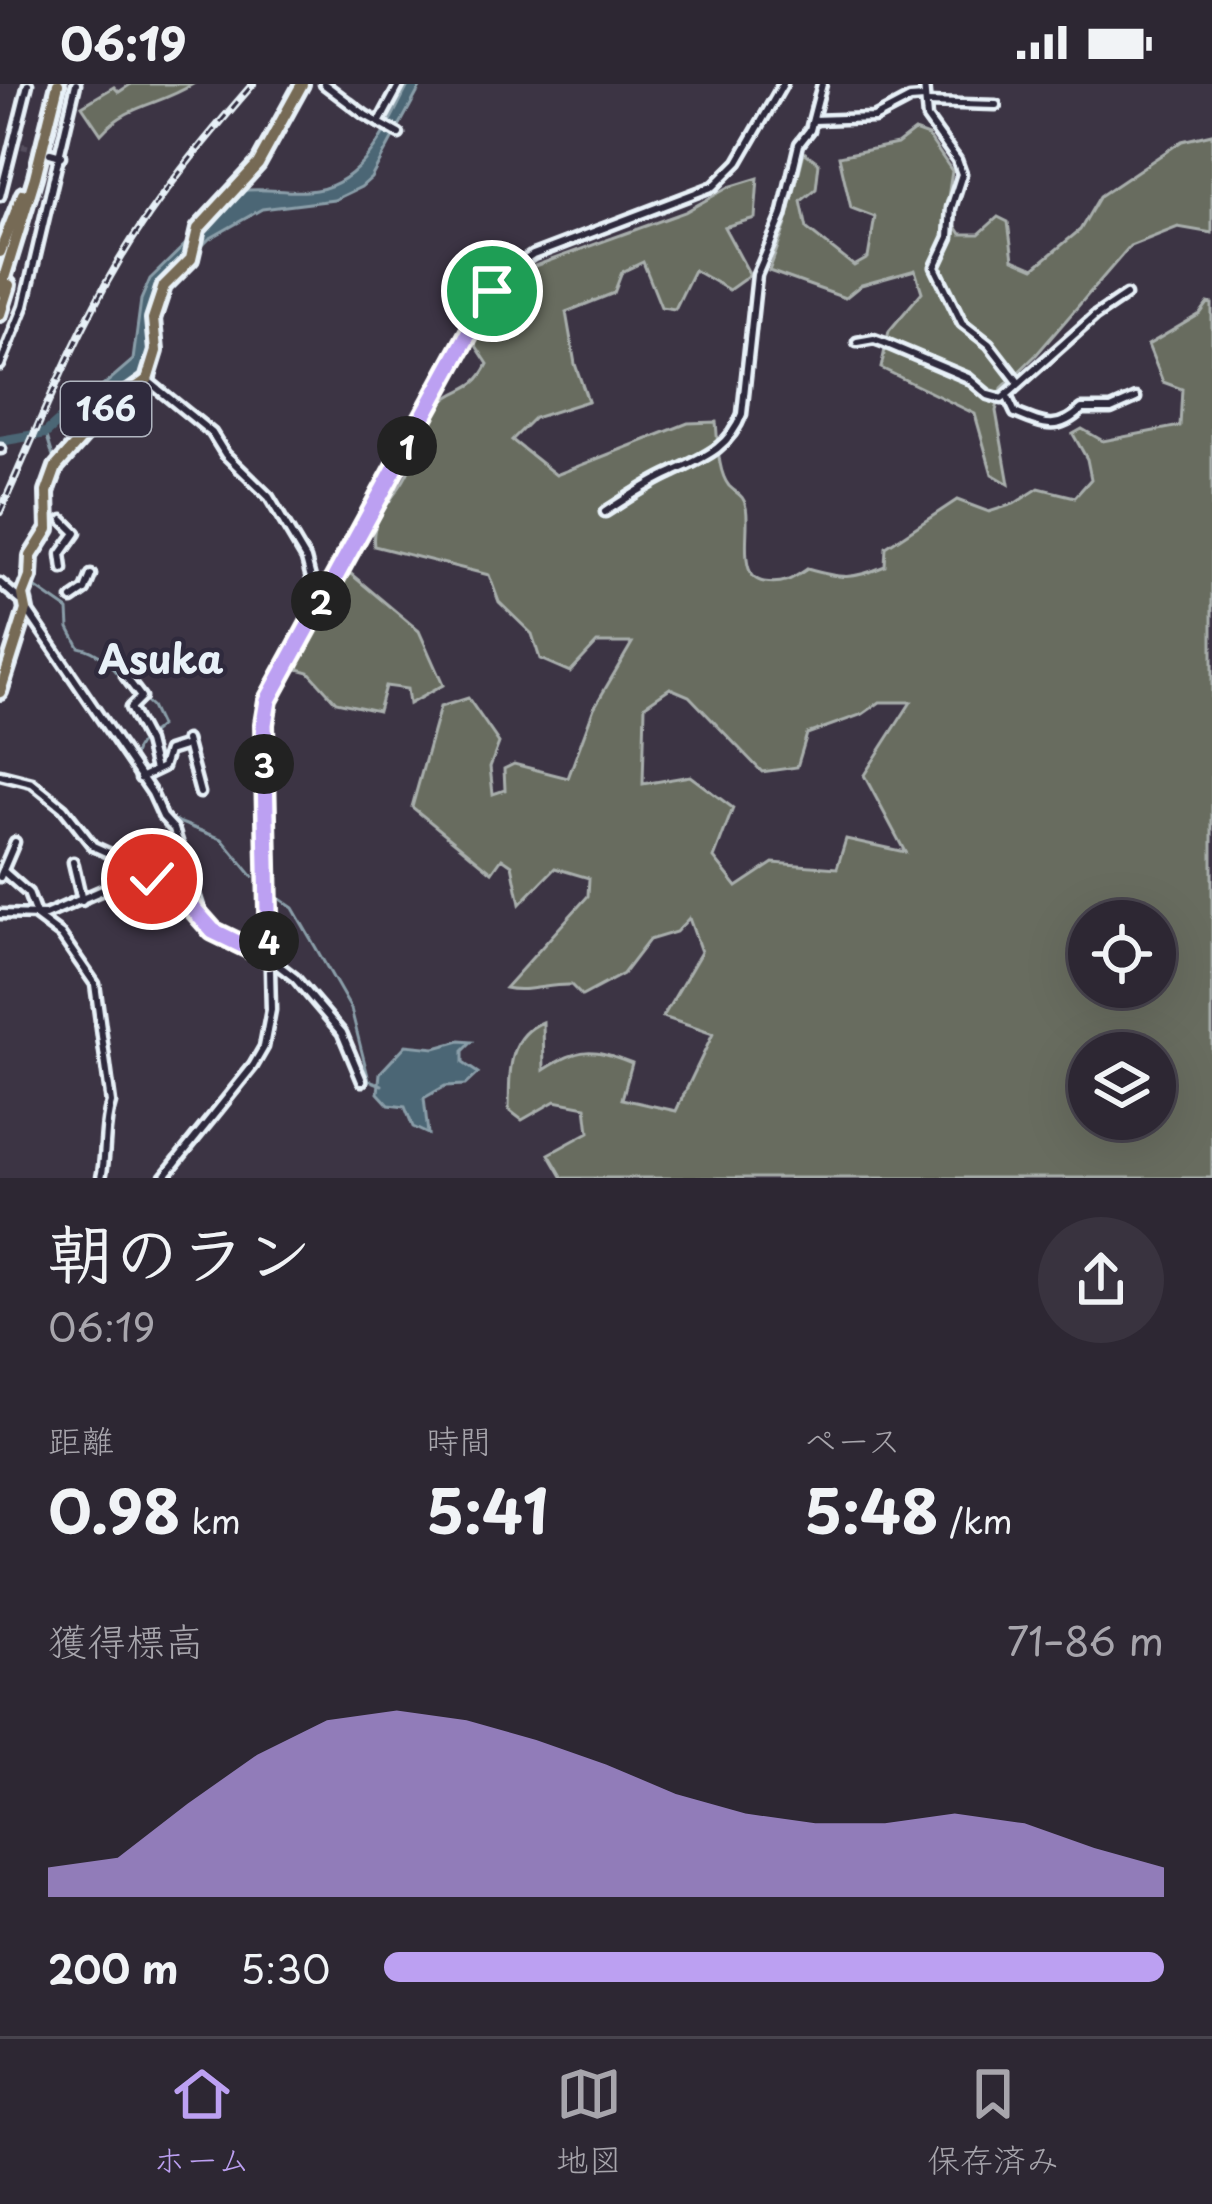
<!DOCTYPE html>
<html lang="ja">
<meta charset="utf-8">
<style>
:root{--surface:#2d2733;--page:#39333f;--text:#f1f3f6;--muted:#a7a5ac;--line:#48444e;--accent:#bca0f2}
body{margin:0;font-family:"Playpen Sans","Klee One",sans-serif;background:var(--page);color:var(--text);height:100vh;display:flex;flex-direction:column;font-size:45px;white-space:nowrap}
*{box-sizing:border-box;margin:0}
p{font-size:39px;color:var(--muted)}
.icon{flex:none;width:66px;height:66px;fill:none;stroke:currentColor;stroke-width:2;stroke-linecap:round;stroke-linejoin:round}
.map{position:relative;height:1094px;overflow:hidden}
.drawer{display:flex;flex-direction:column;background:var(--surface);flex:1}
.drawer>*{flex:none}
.controls{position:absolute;left:1068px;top:816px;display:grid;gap:24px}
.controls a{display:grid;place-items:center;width:108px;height:108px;border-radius:50%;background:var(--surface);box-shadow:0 12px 48px #0002,0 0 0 3px var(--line);font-size:60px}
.pin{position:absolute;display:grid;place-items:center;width:102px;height:102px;color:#fff;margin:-51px;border:6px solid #fff;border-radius:50%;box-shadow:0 3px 12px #0007}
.km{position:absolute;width:60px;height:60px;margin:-30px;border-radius:50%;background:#222;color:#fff;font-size:33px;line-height:60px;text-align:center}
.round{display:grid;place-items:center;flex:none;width:126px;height:126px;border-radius:63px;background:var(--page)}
.overview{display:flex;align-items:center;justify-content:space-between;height:204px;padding:0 48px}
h1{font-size:66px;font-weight:700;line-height:90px}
.stats{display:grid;grid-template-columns:repeat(3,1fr);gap:18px;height:204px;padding:12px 48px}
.stats div{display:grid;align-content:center}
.stats b{font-size:60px;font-weight:700}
.stats small{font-size:33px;font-weight:400}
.stats p{font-size:33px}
.chart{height:336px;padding:24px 48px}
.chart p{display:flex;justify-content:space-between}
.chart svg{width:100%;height:216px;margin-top:12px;fill:var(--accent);opacity:.7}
ul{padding:0 48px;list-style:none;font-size:39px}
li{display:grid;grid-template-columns:192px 144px 1fr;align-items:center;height:90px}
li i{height:30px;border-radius:15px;background:var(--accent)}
.status{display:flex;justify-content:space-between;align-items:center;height:84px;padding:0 60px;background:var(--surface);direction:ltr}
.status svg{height:33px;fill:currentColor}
.menu{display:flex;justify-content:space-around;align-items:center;height:168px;border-top:3px solid var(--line);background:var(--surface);font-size:33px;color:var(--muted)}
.menu a{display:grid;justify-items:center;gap:6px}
.menu .active{color:var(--accent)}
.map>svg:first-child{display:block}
.green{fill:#676c5f;stroke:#a8aeac;stroke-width:3;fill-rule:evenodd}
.water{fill:#4c6674;stroke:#8a9ea9;stroke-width:3}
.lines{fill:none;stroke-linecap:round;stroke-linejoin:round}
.stream{stroke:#8a9ea9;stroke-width:3}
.river{stroke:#4c6674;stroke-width:10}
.minor-tunnel{stroke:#56505f;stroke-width:6;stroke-dasharray:6 3;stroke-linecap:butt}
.minor-casing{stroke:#e8f1f8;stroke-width:15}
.highway-casing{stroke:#e8f1f8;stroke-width:20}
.minor{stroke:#2f2a3d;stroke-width:6}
.highway{stroke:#766a55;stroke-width:10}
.rail-casing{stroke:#e8f1f8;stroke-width:8}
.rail{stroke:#2f2a3d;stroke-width:3;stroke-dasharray:9;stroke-linecap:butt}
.route-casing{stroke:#fff;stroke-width:24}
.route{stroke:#bca0f2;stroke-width:15}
.labels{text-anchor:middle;stroke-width:9;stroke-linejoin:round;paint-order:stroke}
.shield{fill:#2f2a3d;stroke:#b0b5c0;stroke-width:3}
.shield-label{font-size:33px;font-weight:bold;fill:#e8f1f8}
.neighbourhood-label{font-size:39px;font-weight:bold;fill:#e8f1f8;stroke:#2f2a3d}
</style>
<div class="status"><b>06:19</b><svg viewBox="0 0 49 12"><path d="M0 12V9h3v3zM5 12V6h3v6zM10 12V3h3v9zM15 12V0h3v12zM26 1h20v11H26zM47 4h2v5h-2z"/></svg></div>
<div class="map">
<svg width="1212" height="1094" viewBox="0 0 1212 1094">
<rect width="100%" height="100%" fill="#3c3444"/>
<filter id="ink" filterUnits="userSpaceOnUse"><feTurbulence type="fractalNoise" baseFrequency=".00833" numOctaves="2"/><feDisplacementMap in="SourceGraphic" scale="24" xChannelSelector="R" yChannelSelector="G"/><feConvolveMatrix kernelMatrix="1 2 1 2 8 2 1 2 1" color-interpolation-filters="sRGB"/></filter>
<g filter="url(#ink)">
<g class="green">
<path d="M131 0H193C159 22 129 19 101 50L82 22 114 3 119 8Z"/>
<polygon points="914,47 928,52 952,87 946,127 961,150 979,150 998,133 1008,138 1013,175 1034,184 1080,146 1100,112 1182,57 1212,50 1212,149 1178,143 1130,162 1036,271 1002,304 996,327 1009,400 992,390 975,330 881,284 889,247 922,208 915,186 861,201 845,214 769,187 786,140 804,68 819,79 816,105 801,117 807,145 854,182 868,174 875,133 851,124 839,72 897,60"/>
<path d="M758 94 755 134 724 143 750 191 729 206 694 186 675 225 661 223 643 178 622 188 614 209 566 228 575 280 588 317 534 334 512 356 556 391 688 339 716 338C718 356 717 387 729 402 737 410 744 411 746 423 751 444 736 494 764 498 784 501 792 495 807 485 842 495 852 496 885 482L886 463 957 416 989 428 1014 420 1039 404 1075 413 1091 395 1087 375 1073 350 1082 345 1103 357 1180 342 1182 305 1163 298 1148 261 1200 230 1208 219 1212 220V1094H563L549 1070 589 1048 586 1023 555 1017 522 1036 509 1026C510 991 506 953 543 938L544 986C580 963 592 963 632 979L622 1015 676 1027 713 950 663 933 701 868 689 834 676 848 649 856 623 890 582 912 571 901C548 900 527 909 505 904L588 812 589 794 555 784 520 820 512 781 502 774 492 788 412 723 440 623 468 614 499 659 490 683 493 710 505 706 504 685 514 680 568 694 594 624 632 559H597L570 588 540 575 532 550 499 518 489 491 374 462C370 434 391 418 404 396 418 374 419 338 439 320 460 301 474 309 488 280L471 254 515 189 685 128 729 103ZM670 604 689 612 762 688 797 683 807 650 863 630 880 618H911L864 691 905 768 846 755 837 784 773 779 737 803 714 774 733 724 690 692 643 700 645 621ZM1089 837H1155V903H1089ZM1089 969H1155V1035H1089Z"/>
<polygon points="351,490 419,547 443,601 409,620 407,605 385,602 378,627 336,618 309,588 298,585 299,568 340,492"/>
</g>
<g class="water">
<path d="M409 0H422L371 94 361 103 334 116 262 125 209 155 155 210 151 220 152 263 144 292 89 333 98 306 133 276 141 216 150 195 240 107C262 103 285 109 308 107 364 104 386 43 409 0Z"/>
<polygon points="460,957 472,958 463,967 463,979 478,989 465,1001 445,1002 424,1014 428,1050 413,1043 405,1023 389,1021 378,1009 380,989 406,961 435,964"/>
</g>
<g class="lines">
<g class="stream">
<polyline points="46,349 54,376 52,381"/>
<path d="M32 501 68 526 69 544 79 563C105 568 118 590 134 609"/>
<path d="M134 678C132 660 148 653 160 642L151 623 142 615"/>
<polyline points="147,694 168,734 222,755 253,793"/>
<polyline points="280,815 293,824 351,925 369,996 382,1001"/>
</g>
<polyline class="river" points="0,357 46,349 76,322 103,312"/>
<polyline class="minor-tunnel" points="22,62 42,67"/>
<defs>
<g id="minor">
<polyline points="324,0 365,31 399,50"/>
<polyline points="924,0 927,34 957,76 962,90 951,124 949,153 935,183 962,239 989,260 1019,299"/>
<polyline points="926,19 996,21"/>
<polyline points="813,36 874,34 910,15 924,14"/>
<polyline points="379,39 400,0"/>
<polyline points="50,69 61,72"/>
<polyline points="0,112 28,0"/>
<polyline points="857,258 874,255 885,259 968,294 988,311 1002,315 1095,232 1126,211"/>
<polyline points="0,281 24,222 76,0"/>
<polyline points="147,296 212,349 225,370 269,413 306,475 312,498 309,534"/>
<path d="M1008 314 1015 329C1044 341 1058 348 1082 325H1111L1136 314"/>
<polyline points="0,365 1,365"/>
<path d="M605 428C626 415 648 399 671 389 702 374 729 365 742 330L757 191 782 132 799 60 810 46 822 0"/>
<polyline points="63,436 76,449 61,470 63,485"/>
<polyline points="0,499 20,516"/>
<polyline points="72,515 85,506 91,491"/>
<polyline points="28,527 152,709 163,733 174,745 201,829"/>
<polyline points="125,592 141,613 130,624 148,658 155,686"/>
<polyline points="186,656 200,709"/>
<polyline points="0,691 32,699 63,724 93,762 115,772 137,791"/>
<polyline points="140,694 163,683 168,667 187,661"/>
<polyline points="73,778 82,817"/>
<path d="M3 787 28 809 37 833 61 851 95 900 111 1019C103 1043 107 1069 101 1094"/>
<polyline points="0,793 15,758"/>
<polyline points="0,830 45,831 137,791 174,803 213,847 269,874 295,894 342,949 362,997"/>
<polyline points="163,1094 253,982 264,963 271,926 264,640 272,605 492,207 509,187 533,171 714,102 738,78 783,0"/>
</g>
<g id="highway">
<polyline points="0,168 23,110"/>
<polyline points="0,207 35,93 58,0"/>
<polyline points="0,230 9,201"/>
<polyline points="0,608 26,526 23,511 30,493 31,472 48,445 47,408 56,383 109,323 147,296 156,267 153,235 164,202 191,175 198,145 258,80 302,0"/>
</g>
</defs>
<use href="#minor" class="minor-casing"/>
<use href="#highway" class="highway-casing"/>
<use href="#minor" class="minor"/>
<use href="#highway" class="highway"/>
<defs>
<path id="rail" d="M0 428C38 344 72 256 119 177 157 113 204 56 253 0"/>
</defs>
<use href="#rail" class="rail-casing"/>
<use href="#rail" class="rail"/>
</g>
</g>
<g class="lines" filter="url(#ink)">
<defs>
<polyline id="route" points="152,795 174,803 213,847 269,874 264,640 268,616 492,207"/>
</defs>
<use href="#route" class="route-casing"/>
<use href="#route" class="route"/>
</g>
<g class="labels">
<rect class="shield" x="61" y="298" width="90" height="54" rx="9"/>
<g class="shield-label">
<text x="106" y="337">166</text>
</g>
<g class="neighbourhood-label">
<text x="161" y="590">Asuka</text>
</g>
</g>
</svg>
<div class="controls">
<a><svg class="icon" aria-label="locate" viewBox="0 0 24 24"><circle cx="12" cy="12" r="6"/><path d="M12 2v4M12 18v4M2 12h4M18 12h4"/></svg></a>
<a><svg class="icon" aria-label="layers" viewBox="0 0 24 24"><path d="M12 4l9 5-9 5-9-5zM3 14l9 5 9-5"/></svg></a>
</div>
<div class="pin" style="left:492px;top:207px;background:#1e9e55"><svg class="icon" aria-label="arrive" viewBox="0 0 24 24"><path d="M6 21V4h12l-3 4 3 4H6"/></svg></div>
<div class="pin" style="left:152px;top:795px;background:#d93025"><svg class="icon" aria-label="check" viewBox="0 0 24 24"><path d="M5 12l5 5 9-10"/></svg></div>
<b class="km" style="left:407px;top:362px">1</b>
<b class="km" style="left:321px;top:517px">2</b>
<b class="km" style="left:264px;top:680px">3</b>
<b class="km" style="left:269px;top:857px">4</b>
</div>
<section class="drawer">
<div class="overview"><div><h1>朝のラン</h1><p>06:19</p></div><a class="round"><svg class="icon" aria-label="share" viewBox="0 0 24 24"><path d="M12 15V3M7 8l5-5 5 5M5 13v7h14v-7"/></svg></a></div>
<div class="stats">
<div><p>距離</p><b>0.98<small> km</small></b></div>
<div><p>時間</p><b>5:41</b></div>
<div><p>ペース</p><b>5:48<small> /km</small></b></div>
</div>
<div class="chart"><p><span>獲得標高</span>71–86 m</p>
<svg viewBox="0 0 160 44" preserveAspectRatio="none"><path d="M0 44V38L10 36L20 25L30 15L40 8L50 6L60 8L70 12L80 17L90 23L100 27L110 29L120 29L130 27L140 29L150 34L160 38V44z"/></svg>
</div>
<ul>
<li><b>200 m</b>5:30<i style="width:100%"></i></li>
</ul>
</section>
<nav class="menu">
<a class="active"><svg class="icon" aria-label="home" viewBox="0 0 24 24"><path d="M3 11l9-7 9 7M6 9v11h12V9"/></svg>ホーム</a>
<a><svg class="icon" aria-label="map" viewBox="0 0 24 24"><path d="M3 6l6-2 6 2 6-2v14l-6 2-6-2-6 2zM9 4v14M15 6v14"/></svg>地図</a>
<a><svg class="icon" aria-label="saved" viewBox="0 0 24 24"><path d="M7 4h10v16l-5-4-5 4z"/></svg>保存済み</a>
</nav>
